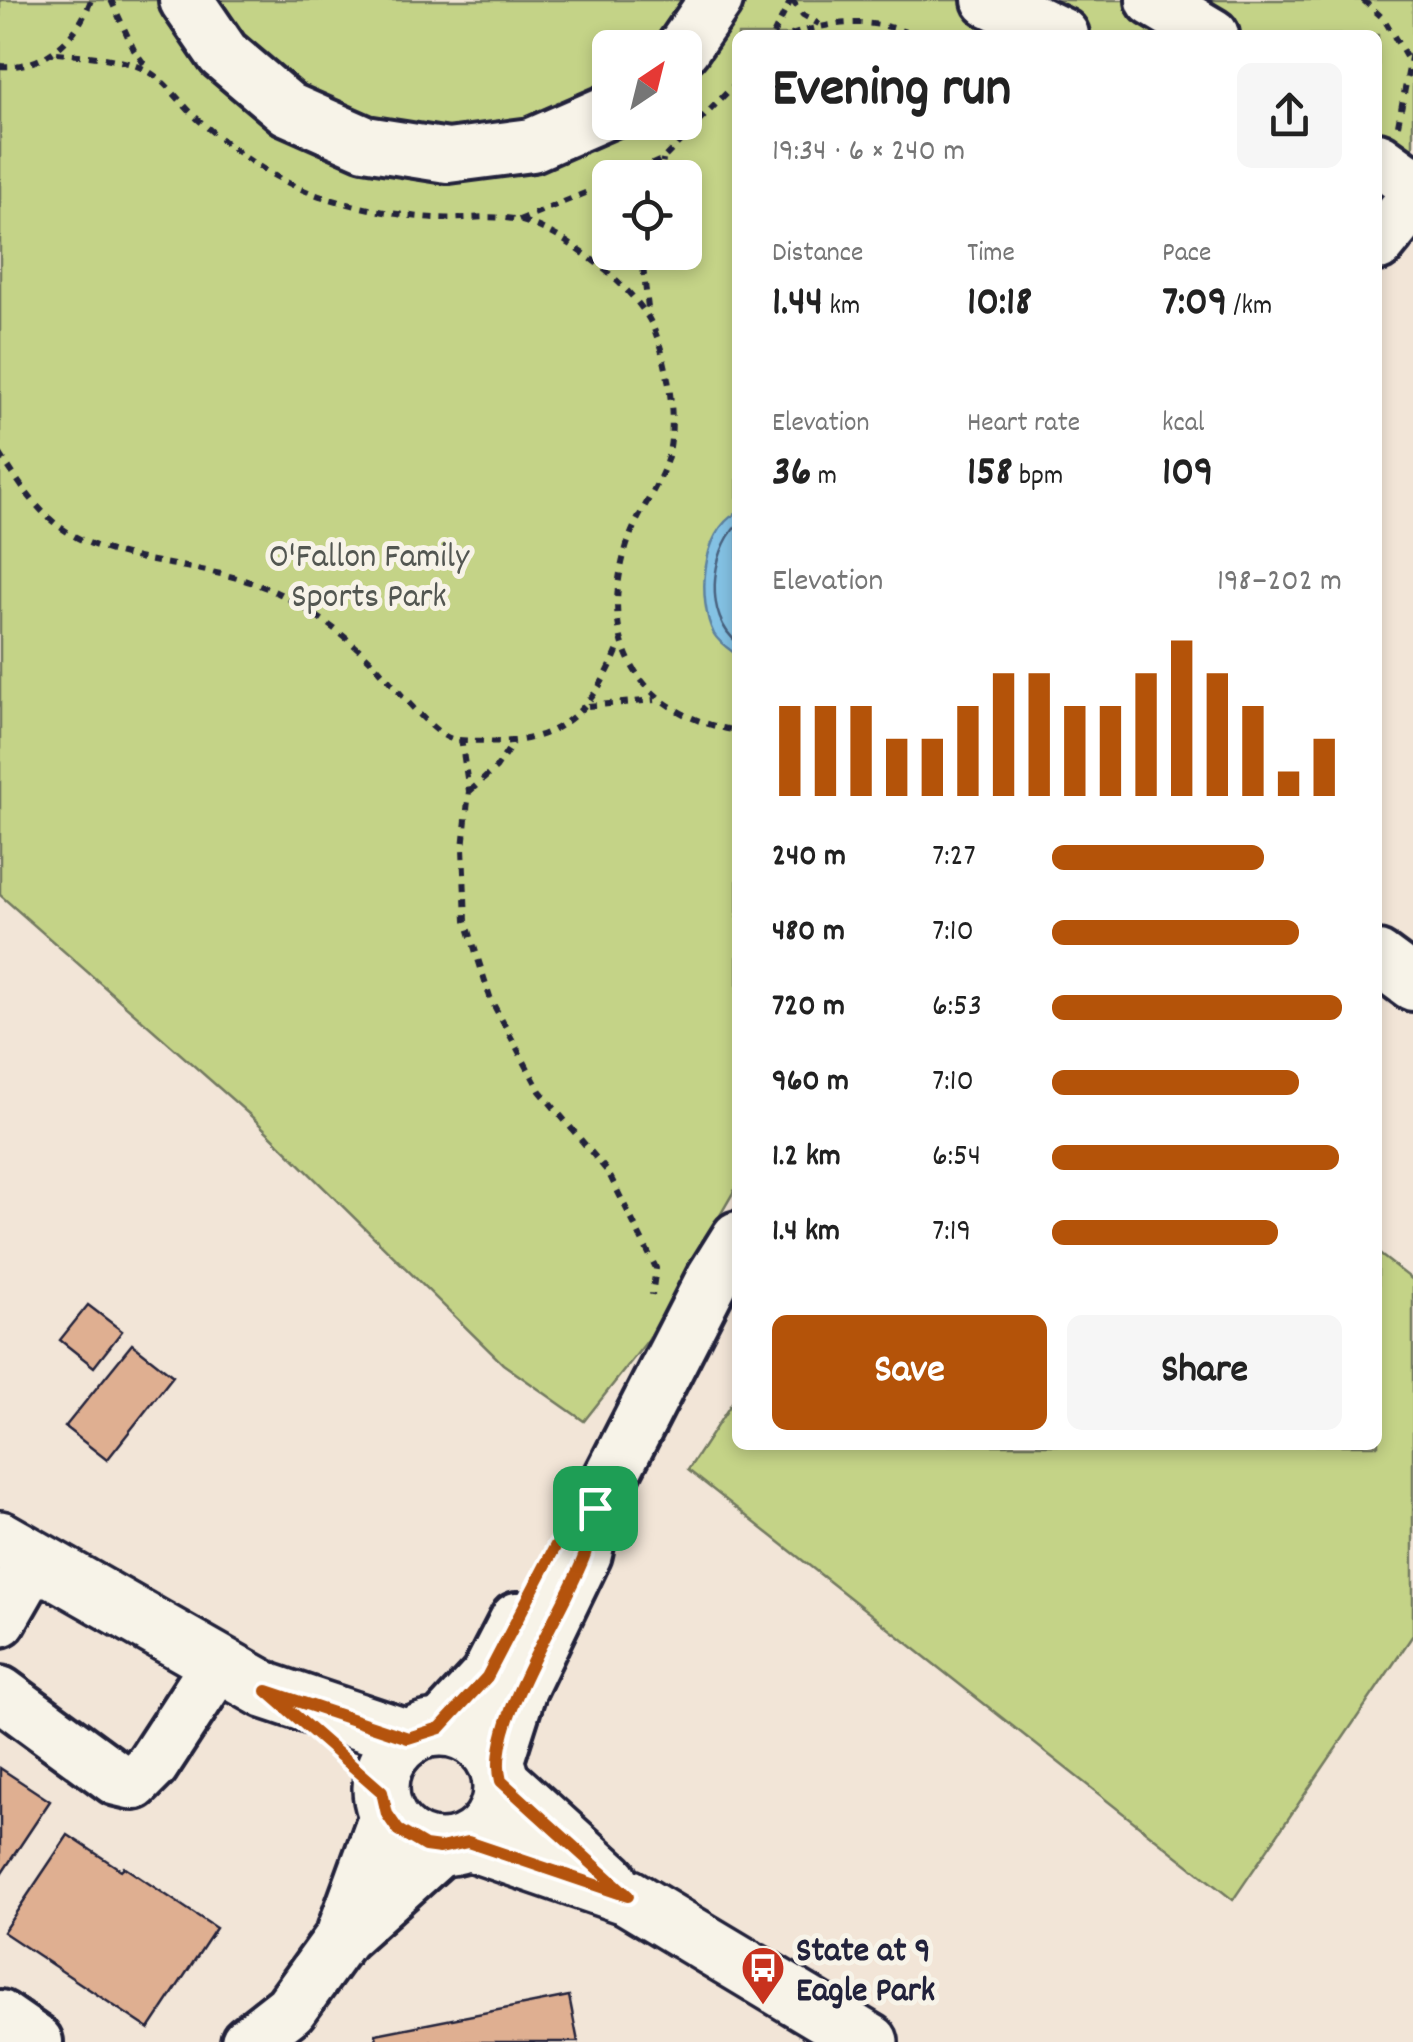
<!DOCTYPE html>
<meta charset="utf-8">
<style>
:root{--surface:#fff;--page:#f6f6f6;--text:#222;--muted:#767676;--accent:#b45309}
body{margin:0;font-family:Dekko,sans-serif;background:var(--page);color:var(--text);height:100vh;display:flex;flex-direction:column;font-size:38px;white-space:nowrap}
*{box-sizing:border-box;margin:0}
p{font-size:32px;color:var(--muted)}
.icon{flex:none;width:55px;height:55px;fill:none;stroke:currentColor;stroke-width:2;stroke-linecap:round;stroke-linejoin:round}
.map{position:relative;flex:1;overflow:hidden}
.panel{position:absolute;left:732px;top:30px;width:650px;height:1420px;display:flex;flex-direction:column;background:var(--surface);border-radius:15px;box-shadow:0 5px 15px #0003}
.panel>*{flex:none}
.needle{width:65px;rotate:35deg}
.fabs{position:absolute;left:592px;top:30px;display:grid;gap:20px}
.fabs a{display:grid;place-items:center;width:110px;height:110px;border-radius:15px;background:var(--surface);box-shadow:0 5px 15px #0003;font-size:50px}
.pin{position:absolute;display:grid;place-items:center;width:85px;height:85px;color:#fff;margin:-42px;border-radius:20px;box-shadow:0 5px 15px #0006}
.round{display:grid;place-items:center;flex:none;width:105px;height:105px;border-radius:15px;background:var(--page)}
.head{display:flex;align-items:center;justify-content:space-between;height:170px;padding:0 40px}
h1{font-size:55px;font-weight:700;line-height:75px}
.stats{display:grid;grid-template-columns:repeat(3,1fr);gap:15px;height:170px;padding:10px 40px}
.stats div{display:grid;align-content:center}
.stats b{font-size:42px;font-weight:700}
.stats small{font-size:28px;font-weight:400}
.stats p{font-size:28px}
.chart{height:280px;padding:20px 40px}
.chart p{display:flex;justify-content:space-between}
.chart svg{width:100%;height:180px;margin-top:10px;stroke:var(--accent);stroke-width:6}
.action{display:flex;gap:20px;margin-top:auto;padding:20px 40px}
.action a{flex:1;height:115px;border-radius:15px;background:var(--accent);color:#fff;font-size:40px;font-weight:700;line-height:115px;text-align:center}
.action a+a{background:var(--page);color:var(--text)}
ul{padding:0 40px;list-style:none;font-size:32px}
li{display:grid;grid-template-columns:160px 120px 1fr;align-items:center;height:75px}
li i{height:25px;border-radius:12px;background:var(--accent)}
.map>svg:first-child{display:block}
.green{fill:#c4d387;stroke:#737a61;stroke-width:2.5;fill-rule:evenodd}
.water{fill:#84c2e4;stroke:#5d82a0;stroke-width:2.5}
.lines{fill:none;stroke-linecap:round;stroke-linejoin:round}
.shore{stroke:#49627f;stroke-width:2.5}
.building{fill:#dfaf91;stroke:#22223b;stroke-width:2.5}
.minor-casing{stroke:#22223b;stroke-width:60}
.major-casing{stroke:#22223b;stroke-width:62}
.path{stroke:#22223b;stroke-width:6;stroke-dasharray:8 8;stroke-linecap:butt}
.minor{stroke:#f7f3e8;stroke-width:52}
.major{stroke:#f7f3e8;stroke-width:55}
.route-casing{stroke:#fff;stroke-width:20}
.route{stroke:#b45309;stroke-width:12}
.labels{text-anchor:middle;stroke-width:10;stroke-linejoin:round;paint-order:stroke}
.park-label{font-size:35px;fill:#535752;stroke:#f7f3e8}
.poi-label{font-size:35px;font-weight:bold;fill:#22223b;stroke:#f7f3e8;text-anchor:start}
</style>
<div class="map">
<svg width="1413" height="2042" viewBox="0 0 1413 2042">
<rect width="100%" height="100%" fill="#f2e5d7"/>
<filter id="ink" filterUnits="userSpaceOnUse"><feTurbulence type="fractalNoise" baseFrequency=".01" numOctaves="2"/><feDisplacementMap in="SourceGraphic" scale="20" xChannelSelector="R" yChannelSelector="G"/><feConvolveMatrix kernelMatrix="1 2 1 2 8 2 1 2 1" color-interpolation-filters="sRGB"/></filter>
<g filter="url(#ink)">
<g class="green">
<path d="M0 0H1413V151L1378 194V35H738L737 1186 648 1340 584 1421 503 1364 251 1116 0 895ZM610 48H685V122H610ZM610 178H685V252H610Z"/>
<polygon points="1378,1253 1413,1280 1413,1635 1233,1900 688,1470 737,1395 738,1445 1378,1445"/>
</g>
<path class="water" d="M737 513H738L737 655C729 649 719 643 714 634 697 601 701 531 737 513Z"/>
<g class="lines">
<path class="shore" d="M738 524C710 553 704 617 738 643"/>
</g>
<g class="building">
<polygon points="88,1305 122,1331 94,1367 60,1340"/>
<polygon points="132,1344 173,1376 107,1460 65,1427"/>
<polygon points="0,1768 50,1801 0,1876"/>
<polygon points="68,1835 121,1870 124,1867 216,1928 149,2029 3,1932"/>
<polygon points="569,1996 578,2042 377,2042 376,2034"/>
</g>
<g class="lines">
<defs>
<g id="minor">
<polyline points="186,0 223,54 288,109 365,143 448,156 532,145 610,111"/>
<polyline points="989,0 1062,35"/>
<polyline points="1153,0 1212,35"/>
<polyline points="683,48 716,0"/>
<polyline points="1378,159 1413,184"/>
<polyline points="1378,244 1413,201"/>
<polyline points="1378,958 1413,984"/>
<polyline points="0,1620 35,1559"/>
<polyline points="0,1693 117,1779 134,1783 152,1765 218,1664"/>
<polyline points="440,1728 487,1677 517,1619"/>
<polyline points="496,1763 519,1691 585,1554 595,1508 713,1278 738,1238"/>
<polyline points="344,1931 387,1813"/>
<polyline points="0,2017 36,2042"/>
<polyline points="248,2042 290,2009 342,1937 440,1849"/>
</g>
<g id="major">
<polyline points="0,1539 267,1691 408,1738"/>
<circle cx="441" cy="1788" r="60"/>
<polyline points="501,1781 610,1880"/>
<polyline points="468,1842 628,1897 870,2042"/>
</g>
</defs>
<use href="#minor" class="minor-casing"/>
<use href="#major" class="major-casing"/>
<g class="path">
<polyline points="111,0 134,50 148,69"/>
<polyline points="792,0 803,15 819,24"/>
<polyline points="1363,0 1384,19 1409,62"/>
<polyline points="773,35 791,0"/>
<path d="M791 35C833 21 871 17 913 35"/>
<path d="M57 53C86 56 120 57 146 70 167 81 183 107 201 122 236 153 278 183 323 197 360 208 397 216 435 218 462 220 492 214 518 220 561 230 627 281 649 319 667 352 677 415 669 452 662 484 638 511 628 542 596 639 635 714 738 731"/>
<path d="M0 66C45 69 76 40 91 0"/>
<polyline points="1398,125 1413,47"/>
<polyline points="623,178 663,159 738,81"/>
<polyline points="660,178 663,160"/>
<polyline points="519,220 610,183"/>
<polyline points="645,252 643,267 649,316"/>
<path d="M0 454C17 480 37 512 63 529 121 569 212 560 280 594 314 612 345 635 372 662 391 681 425 726 447 737 457 742 474 740 485 741 557 747 595 709 620 644"/>
<polyline points="588,706 655,700"/>
<polyline points="461,739 469,791 463,848 466,921 491,1000 540,1091 608,1172 656,1268 652,1295"/>
<polyline points="470,791 496,768 513,743"/>
</g>
<use href="#minor" class="minor"/>
<use href="#major" class="major"/>
</g>
</g>
<g class="lines" filter="url(#ink)">
<defs>
<path id="route" d="M595 1508C592 1523 590 1539 585 1554 565 1611 485 1724 501 1781L628 1896 468 1842 440 1848 425 1846 398 1830 387 1814 382 1792 267 1691 408 1738 440 1728 487 1677 556 1545Z"/>
</defs>
<use href="#route" class="route-casing"/>
<use href="#route" class="route"/>
</g>
<defs>
<symbol id="bus-pin" viewBox="-11 -11 22 30"><path d="M0 17L-7.5 6A9.5 9.5 0 1 1 7.5 6Z" fill="#c8321e" stroke="#f7f3e8"/><path d="M-5-6H5V4H4V6H2V4H-2V6H-4V4H-5ZM-3.5-4V0h7V-4ZM-3.5 1.2v1.5H-2V1.2ZM2 1.2v1.5H3.5V1.2Z" fill="#fff"/></symbol>
</defs>
<g fill-rule="evenodd">
<use href="#bus-pin" x="738" y="1943" width="50" height="68"/>
</g>
<g class="labels">
<g class="park-label">
<text x="369" y="566">O'Fallon Family<tspan x="369" dy="40">Sports Park</tspan></text>
</g>
<g class="poi-label">
<text x="796" y="1960">State at 9<tspan x="796" dy="40">Eagle Park</tspan></text>
</g>
</g>
</svg>
<div class="fabs">
<a><svg class="needle" viewBox="-14 -14 28 28"><path d="M0-13l5 13h-10z" fill="#e53935"/><path d="M0 13l5-13h-10z" fill="#767676"/></svg></a>
<a><svg class="icon" aria-label="locate" viewBox="0 0 24 24"><circle cx="12" cy="12" r="6"/><path d="M12 2v4M12 18v4M2 12h4M18 12h4"/></svg></a>
</div>
<div class="pin" style="left:595px;top:1508px;background:#1e9e55"><svg class="icon" aria-label="arrive" viewBox="0 0 24 24"><path d="M6 21V4h12l-3 4 3 4H6"/></svg></div>
<section class="panel">
<div class="head"><div><h1>Evening run</h1><p>19:34 · 6 × 240 m</p></div><a class="round"><svg class="icon" aria-label="share" viewBox="0 0 24 24"><path d="M12 15V3M7 8l5-5 5 5M5 13v7h14v-7"/></svg></a></div>
<div class="stats">
<div><p>Distance</p><b>1.44<small> km</small></b></div>
<div><p>Time</p><b>10:18</b></div>
<div><p>Pace</p><b>7:09<small> /km</small></b></div>
</div>
<div class="stats">
<div><p>Elevation</p><b>36<small> m</small></b></div>
<div><p>Heart rate</p><b>158<small> bpm</small></b></div>
<div><p>kcal</p><b>109</b></div>
</div>
<div class="chart"><p><span>Elevation</span>198–202 m</p>
<svg viewBox="0 0 160 44" preserveAspectRatio="none"><path d="M5 44V22M15 44V22M25 44V22M35 44V30M45 44V30M55 44V22M65 44V14M75 44V14M85 44V22M95 44V22M105 44V14M115 44V6M125 44V14M135 44V22M145 44V38M155 44V30"/></svg>
</div>
<ul>
<li><b>240 m</b>7:27<i style="width:73%"></i></li>
<li><b>480 m</b>7:10<i style="width:85%"></i></li>
<li><b>720 m</b>6:53<i style="width:100%"></i></li>
<li><b>960 m</b>7:10<i style="width:85%"></i></li>
<li><b>1.2 km</b>6:54<i style="width:99%"></i></li>
<li><b>1.4 km</b>7:19<i style="width:78%"></i></li>
</ul>
<div class="action"><a>Save</a><a>Share</a></div>
</section>
</div>
